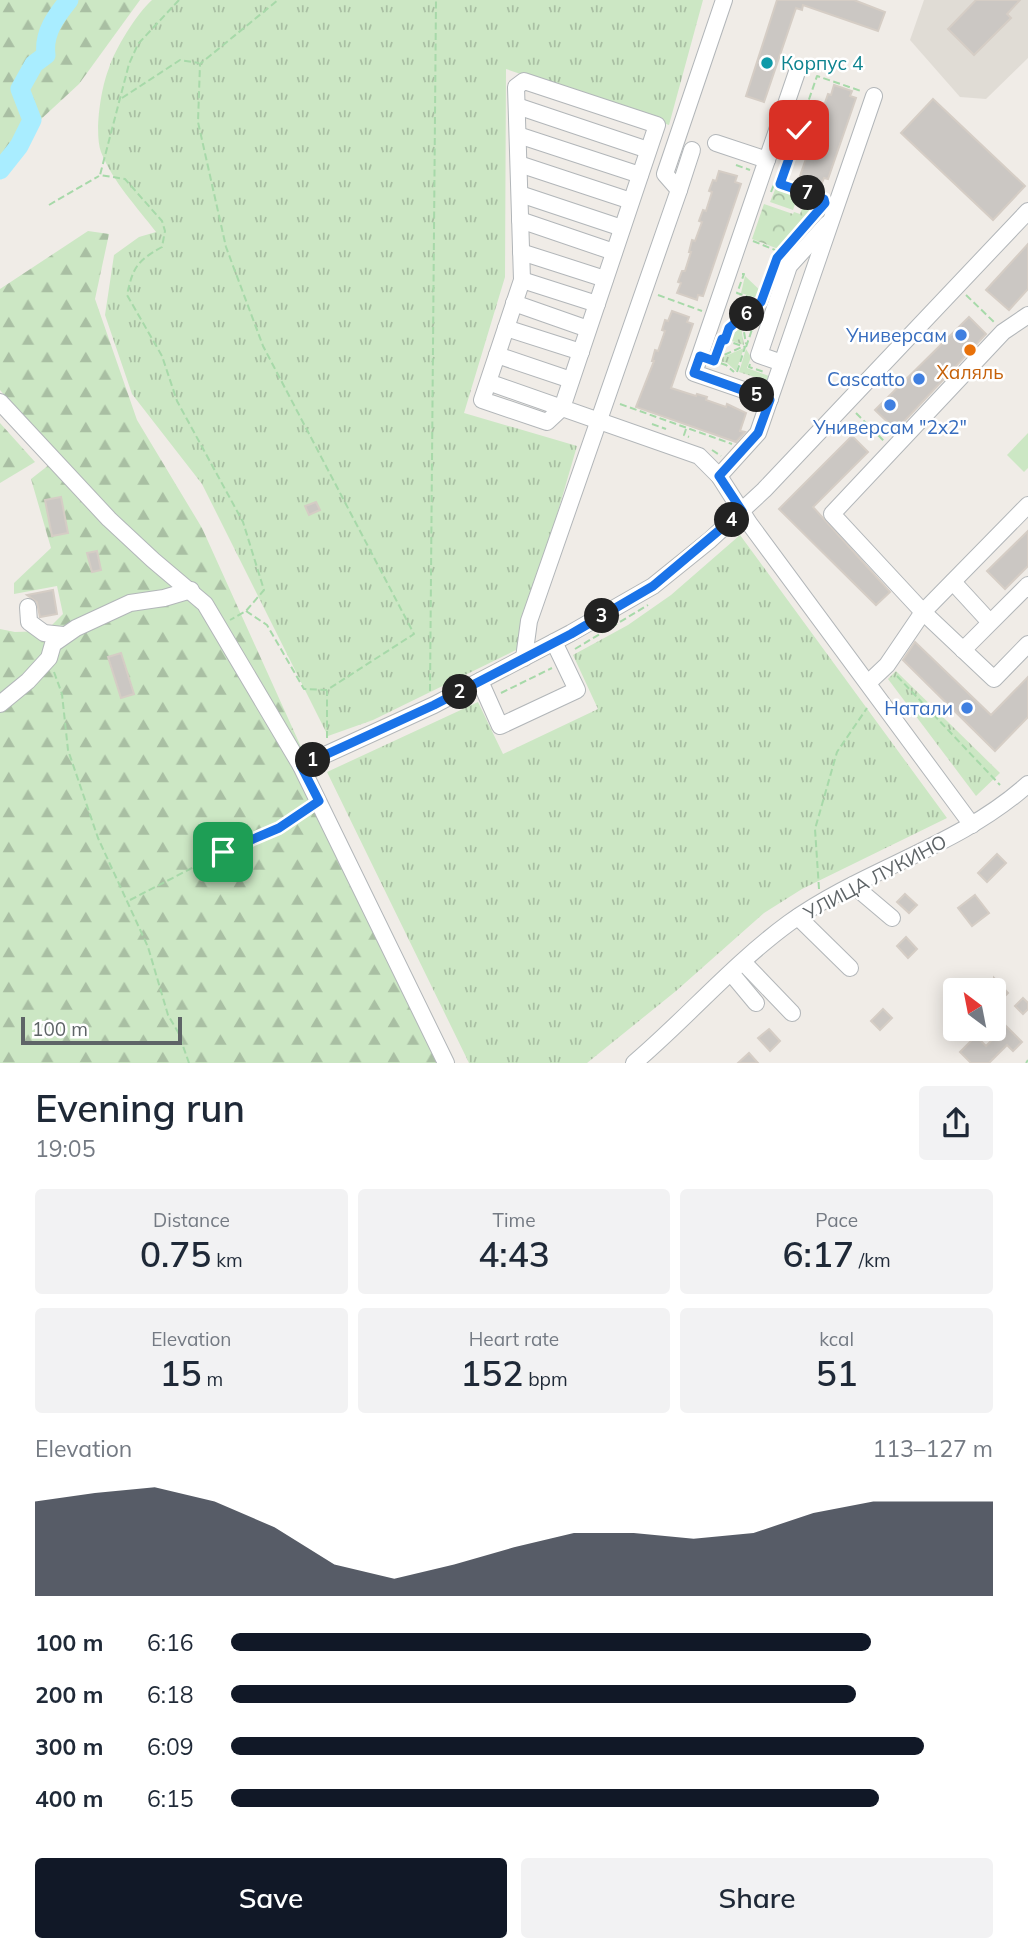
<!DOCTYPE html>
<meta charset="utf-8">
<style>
:root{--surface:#fff;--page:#f2f2f3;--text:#1f2937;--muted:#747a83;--accent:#111827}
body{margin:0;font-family:Mulish,sans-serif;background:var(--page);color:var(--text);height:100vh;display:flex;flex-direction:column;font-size:26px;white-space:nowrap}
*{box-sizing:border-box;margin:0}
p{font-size:23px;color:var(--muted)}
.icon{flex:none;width:38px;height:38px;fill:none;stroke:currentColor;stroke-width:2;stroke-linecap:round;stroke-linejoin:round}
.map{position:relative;height:1063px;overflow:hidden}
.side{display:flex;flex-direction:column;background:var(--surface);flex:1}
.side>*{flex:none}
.needle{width:46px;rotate:328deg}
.tools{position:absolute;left:943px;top:978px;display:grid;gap:14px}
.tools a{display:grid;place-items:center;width:63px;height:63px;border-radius:7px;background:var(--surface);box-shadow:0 4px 18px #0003;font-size:35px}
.scale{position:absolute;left:21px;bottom:18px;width:161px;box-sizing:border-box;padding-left:7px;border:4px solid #5e6467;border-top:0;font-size:19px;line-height:24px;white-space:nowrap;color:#5e6467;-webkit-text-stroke:5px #fff;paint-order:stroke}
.pin{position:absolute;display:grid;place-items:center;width:60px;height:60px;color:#fff;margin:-30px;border-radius:14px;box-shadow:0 4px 10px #0006}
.km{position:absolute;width:35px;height:35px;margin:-18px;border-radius:50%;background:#222;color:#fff;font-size:19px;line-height:35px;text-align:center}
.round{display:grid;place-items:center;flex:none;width:74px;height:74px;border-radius:7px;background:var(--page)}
.summary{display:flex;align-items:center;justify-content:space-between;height:119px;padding:0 35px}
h1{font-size:38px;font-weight:600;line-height:52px}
.stats{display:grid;grid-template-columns:repeat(3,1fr);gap:10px;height:119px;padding:7px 35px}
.stats div{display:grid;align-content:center;border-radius:7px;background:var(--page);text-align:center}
.stats b{font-size:35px;font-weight:600}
.stats small{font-size:19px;font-weight:400}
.stats p{font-size:19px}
.chart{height:196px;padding:14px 35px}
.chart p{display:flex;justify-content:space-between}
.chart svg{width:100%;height:126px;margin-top:7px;fill:var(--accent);opacity:.7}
.button{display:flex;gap:14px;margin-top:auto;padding:14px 35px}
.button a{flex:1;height:80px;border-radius:7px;background:var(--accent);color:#fff;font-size:28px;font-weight:600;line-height:80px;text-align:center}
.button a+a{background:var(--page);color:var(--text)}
ul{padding:0 35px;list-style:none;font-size:23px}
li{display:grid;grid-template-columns:112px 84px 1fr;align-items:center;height:52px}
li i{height:18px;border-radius:9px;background:var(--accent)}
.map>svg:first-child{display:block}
.education{fill:#e0dcd5}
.grass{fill:url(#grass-tufts)}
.forest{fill:url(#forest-firs)}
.park{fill:url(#park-crowns)}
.garden{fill:#cce7c4}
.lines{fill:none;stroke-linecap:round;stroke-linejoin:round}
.river{stroke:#a9edff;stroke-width:19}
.building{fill:#cbc7c3;stroke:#d5cdc5;stroke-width:2}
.minor-casing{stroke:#b2b6b9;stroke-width:18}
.path{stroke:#a7d9a9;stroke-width:2;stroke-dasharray:7 3.5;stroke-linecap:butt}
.minor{stroke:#fff;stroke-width:16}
.route-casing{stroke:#fff;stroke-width:14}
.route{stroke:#1a73e8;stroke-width:9}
.culture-dot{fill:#0f9aa8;stroke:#fff;stroke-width:2.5}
.shop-dot{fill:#3f7fe0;stroke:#fff;stroke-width:2.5}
.food-dot{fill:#e8710a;stroke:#fff;stroke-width:2.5}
.labels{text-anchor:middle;stroke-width:5;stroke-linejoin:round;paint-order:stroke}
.culture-label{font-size:19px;fill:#0d838f;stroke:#fff;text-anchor:start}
.shop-label{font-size:19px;fill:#366cbe;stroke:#fff;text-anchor:end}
.food-label{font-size:19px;fill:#c56008;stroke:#fff}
.street-label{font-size:19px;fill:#5e6467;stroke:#fff}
</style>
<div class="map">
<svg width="1028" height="1063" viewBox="0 0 1028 1063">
<defs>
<pattern id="grass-tufts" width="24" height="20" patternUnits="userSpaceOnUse" patternTransform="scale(1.75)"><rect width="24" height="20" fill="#cce7c4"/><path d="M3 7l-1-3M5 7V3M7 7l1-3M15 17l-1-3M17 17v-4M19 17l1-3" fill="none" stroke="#a9bfa3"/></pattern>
<pattern id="forest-firs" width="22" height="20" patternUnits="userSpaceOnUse" patternTransform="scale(1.75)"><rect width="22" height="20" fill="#cce7c4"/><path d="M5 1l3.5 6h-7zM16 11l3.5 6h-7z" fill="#a9bfa3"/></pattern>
<pattern id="park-crowns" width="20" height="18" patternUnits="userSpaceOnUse" patternTransform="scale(1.75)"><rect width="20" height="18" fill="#cce7c4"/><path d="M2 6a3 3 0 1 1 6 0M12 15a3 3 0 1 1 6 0" fill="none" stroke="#a9bfa3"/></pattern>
</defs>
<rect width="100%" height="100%" fill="#f0ece7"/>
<polygon class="education" points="924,0 1028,0 1028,58 986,99 960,97 910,40"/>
<g class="grass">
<path d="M152 0H703L669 125 506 69 505 277 464 413 577 446 518 649 373 720 328 736 202 484 132 394 105 315 114 255 139 237 156 232C137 207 113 182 101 152 94 133 101 87 109 68 115 49 137 13 152 0Z"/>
<polygon points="745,276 763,293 760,299 741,293"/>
<polygon points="740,321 744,345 726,339 728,332"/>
<polygon points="744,348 736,371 727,363 716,360"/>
<polygon points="746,349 751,357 747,368 769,376 767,381 739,372"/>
<polygon points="740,535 947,818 802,889 764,913 676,991 587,1063 469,1063 327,772 478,702 503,754 598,709 573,655 628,625 671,595"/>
<polygon points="896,671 1000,773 976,796 888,679"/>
</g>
<g class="forest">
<polygon points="0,0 140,0 79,84 0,157"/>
<polygon points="88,231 109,234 95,299 137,420 202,528 444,1063 0,1063 0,629 15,632 46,631 63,614 57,586 14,594 14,583 51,548 31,479 59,457 0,390 0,289"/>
<polygon points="0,423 35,462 0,483"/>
</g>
<g class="park">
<polygon points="777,185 799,192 793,210 770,202"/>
<polygon points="806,198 823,203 781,250 752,239 764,204 793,214 794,212 800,214"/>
</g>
<polygon class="garden" points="1028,433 1028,468 1024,472 1007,455"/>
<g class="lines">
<path class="river" d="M0 170 19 146 32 120 20 89 34 64 46 55C43 33 56 16 69 0"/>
</g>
<g class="building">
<polygon points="777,0 854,0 885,12 878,31 803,5 802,10 796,8 764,102 746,96"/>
<polygon points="976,0 1020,0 1007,14 1011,18 974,55 948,29"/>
<polygon points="834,85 852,91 850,96 856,98 828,179 824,178 822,183 800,176 828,94 831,95"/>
<polygon points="933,99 1025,186 993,220 901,133"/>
<polygon points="719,171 737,176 735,182 741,184 703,296 698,295 697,300 677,293 681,283 678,282 682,271 685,271 691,252 689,252 692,240 695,241 702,222 699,221 703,210 706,211 712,192 709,191 713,180 716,181"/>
<polygon points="1028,244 1028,289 1009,310 986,290"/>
<polygon points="672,311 689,317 687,322 693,324 671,388 696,396 697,394 707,397 706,400 726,407 727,404 746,413 740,431 745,432 736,442 636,407 654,361 652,361 655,350 658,351 665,331 662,330 665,320 668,321"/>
<polygon points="969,317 986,334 896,430 875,410"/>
<polygon points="852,436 868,452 813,507 890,592 876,605 779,509"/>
<polygon points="61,497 68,533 52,536 45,500"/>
<polygon points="316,502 320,510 309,515 305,506"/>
<polygon points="1028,531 1028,566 1005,589 987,571"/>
<polygon points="97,551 101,570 92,572 87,553"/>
<polygon points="53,590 57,614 40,617 37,602 27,595"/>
<polygon points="915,642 991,715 1028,677 1028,717 995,751 903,660"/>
<polygon points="121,653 134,694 121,698 108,657"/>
<polygon points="997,854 1006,863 987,882 978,873"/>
<polygon points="905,894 917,905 909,913 897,902"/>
<polygon points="975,895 989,913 972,926 958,908"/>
<polygon points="906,937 917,949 908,958 897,946"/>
<polygon points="994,978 1008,993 999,1002 994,997"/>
<polygon points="1023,998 1028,1003 1028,1009 1023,1014 1015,1006"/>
<polygon points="883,1009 892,1018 880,1030 871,1021"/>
<polygon points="1006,1026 1022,1042 1013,1051 1007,1045 989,1063 971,1063 960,1052 976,1036 986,1046"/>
<polygon points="769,1029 780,1041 770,1051 758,1038"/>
<polygon points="749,1053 758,1063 738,1063"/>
</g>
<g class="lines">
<defs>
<g id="minor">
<polyline points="517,106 648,150"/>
<polyline points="518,135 640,175"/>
<polyline points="716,143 767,160"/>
<polyline points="519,164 631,201"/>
<polyline points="679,190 692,150"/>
<polyline points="520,194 622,228"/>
<polyline points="520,220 614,252"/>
<polyline points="521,252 605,279"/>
<polyline points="522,280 597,304"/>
<polyline points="514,303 588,329"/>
<polyline points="1028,315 1003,332 832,514 923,612 994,679 1028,644"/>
<polyline points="506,328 581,352"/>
<polyline points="497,355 571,380"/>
<polyline points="782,363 759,355 789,266 827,224"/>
<polyline points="488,382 482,400 547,422 562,408 657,125 524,81 516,87 522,280 488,382 699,456 719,476 749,523 972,825"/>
<polyline points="770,399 694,373 798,69"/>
<polyline points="0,402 109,519 153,560 205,604 301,766 446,1063"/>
<polyline points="719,476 758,433 874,96"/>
<polyline points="953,582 987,619"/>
<polyline points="28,607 29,622 44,633 63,635"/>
<polyline points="963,650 1028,585"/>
<polyline points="524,658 529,621 679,190 665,174 724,0"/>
<polyline points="480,681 500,726 577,690 554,642"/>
<polyline points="868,683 887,665 923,612 1028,505"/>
<polyline points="0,704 28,681 49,658 53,644 76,628 130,603 164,598 191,590"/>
<polyline points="301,766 434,705 571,633 653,586 710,540 764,490 1028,211"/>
<polyline points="853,885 892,918"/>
<polyline points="798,917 850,968"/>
<polyline points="743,962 792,1013"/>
<polyline points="731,973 756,1003"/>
<path d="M634 1063C687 1018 733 964 789 923 864 869 958 847 1028 784"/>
</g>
</defs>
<use href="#minor" class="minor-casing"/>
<g class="path">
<path d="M179 0 138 44 129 64 100 175 125 179 162 221 165 231 162 247C137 261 133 267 127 295L162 356 177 401 243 522 264 590 246 611 230 620"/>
<polyline points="122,98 180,60 199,63"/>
<polyline points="736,165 750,170"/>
<polyline points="771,192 775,182 780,184"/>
<polyline points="824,201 780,184 817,76 861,91"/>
<polyline points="49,205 99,176"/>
<polyline points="812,220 811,218 819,209"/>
<polyline points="753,241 780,252"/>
<polyline points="775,262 782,252"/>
<polyline points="742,274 744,274 737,293 761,301"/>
<polyline points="658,295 702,311"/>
<polyline points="966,295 995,323"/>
<polyline points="739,301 746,344"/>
<polyline points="730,328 761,302"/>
<polyline points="746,347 771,274"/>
<polyline points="716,357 722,339 725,340"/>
<polyline points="715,359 742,347"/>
<polyline points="711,360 726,365 734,372"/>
<polyline points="750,364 749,367 764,372"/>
<polyline points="737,372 745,347 725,340 740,295"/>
<polyline points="620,404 732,444"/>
<polyline points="856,413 884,441"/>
<polyline points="652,424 666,429"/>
<polyline points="686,429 684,435 689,437"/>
<polyline points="712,450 721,456"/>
<polyline points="246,611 267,625 304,689 327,690 414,634 263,346 226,247 198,122 200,64 278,0"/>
<polyline points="575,649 648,605"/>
<polyline points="54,672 62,694 68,750 98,838 148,947 168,1015 178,1032 189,1063"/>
<polyline points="897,676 1000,785"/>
<polyline points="430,691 436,0"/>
<polyline points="501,693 552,668"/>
<polyline points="327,738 327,691"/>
<polyline points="819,889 815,829 837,752 867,708"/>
<polyline points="130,900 223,852 279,828 308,809"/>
<polyline points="1026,1063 1028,1060"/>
</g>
<use href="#minor" class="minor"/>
</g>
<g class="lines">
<defs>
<polyline id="route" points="223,852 279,828 319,801 301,766 434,705 571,634 653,586 742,511 719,476 758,433 770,400 694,373 700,356 714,361 722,339 725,340 729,328 761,302 777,258 825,203 824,199 780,184 799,130"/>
</defs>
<use href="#route" class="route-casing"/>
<use href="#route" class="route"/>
</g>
<circle class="culture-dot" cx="767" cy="63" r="7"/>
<g class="shop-dot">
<circle cx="961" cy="335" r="7"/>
<circle cx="919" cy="379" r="7"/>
<circle cx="890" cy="405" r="7"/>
<circle cx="967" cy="708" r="7"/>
</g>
<circle class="food-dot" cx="970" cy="350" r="7"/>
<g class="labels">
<g class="culture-label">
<text x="781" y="70">Корпус 4</text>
</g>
<g class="shop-label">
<text x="947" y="342">Универсам</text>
<text x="905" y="386">Cascatto</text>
<text x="890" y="434" text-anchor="middle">Универсам "2x2"</text>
<text x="953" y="715">Натали</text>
</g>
<g class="food-label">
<text x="970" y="379">Халяль</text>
</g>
<g class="street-label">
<text transform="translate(875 877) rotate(-28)" y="7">УЛИЦА ЛУКИНО</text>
</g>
</g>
</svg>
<div class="tools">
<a><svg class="needle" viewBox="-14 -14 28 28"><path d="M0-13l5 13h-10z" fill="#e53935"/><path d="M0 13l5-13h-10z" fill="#747a83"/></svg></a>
</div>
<div class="scale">100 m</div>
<div class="pin" style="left:223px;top:852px;background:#1e9e55"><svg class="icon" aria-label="arrive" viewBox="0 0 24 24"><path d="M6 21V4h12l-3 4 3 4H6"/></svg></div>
<div class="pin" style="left:799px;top:130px;background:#d93025"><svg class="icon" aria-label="check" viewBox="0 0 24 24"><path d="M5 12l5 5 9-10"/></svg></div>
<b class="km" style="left:313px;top:760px">1</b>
<b class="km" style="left:460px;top:692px">2</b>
<b class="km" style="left:602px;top:616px">3</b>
<b class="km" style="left:732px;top:520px">4</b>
<b class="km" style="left:757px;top:395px">5</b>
<b class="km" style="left:747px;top:314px">6</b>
<b class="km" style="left:808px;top:193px">7</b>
</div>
<section class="side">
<div class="summary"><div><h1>Evening run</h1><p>19:05</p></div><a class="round"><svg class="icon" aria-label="share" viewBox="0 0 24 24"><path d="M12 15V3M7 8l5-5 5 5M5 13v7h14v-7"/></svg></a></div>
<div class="stats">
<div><p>Distance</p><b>0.75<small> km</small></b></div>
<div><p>Time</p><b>4:43</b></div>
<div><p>Pace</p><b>6:17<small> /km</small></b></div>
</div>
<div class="stats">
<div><p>Elevation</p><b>15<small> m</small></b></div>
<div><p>Heart rate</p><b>152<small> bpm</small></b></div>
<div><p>kcal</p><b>51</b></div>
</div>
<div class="chart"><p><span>Elevation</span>113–127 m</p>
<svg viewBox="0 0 160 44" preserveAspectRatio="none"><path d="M0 44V11L10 8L20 6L30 11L40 20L50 33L60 38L70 33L80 27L90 22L100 22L110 24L120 22L130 15L140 11L150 11L160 11V44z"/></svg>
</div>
<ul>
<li><b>100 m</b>6:16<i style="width:84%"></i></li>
<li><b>200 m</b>6:18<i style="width:82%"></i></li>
<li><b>300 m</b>6:09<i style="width:91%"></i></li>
<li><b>400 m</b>6:15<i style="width:85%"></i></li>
</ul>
<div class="button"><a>Save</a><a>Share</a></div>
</section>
